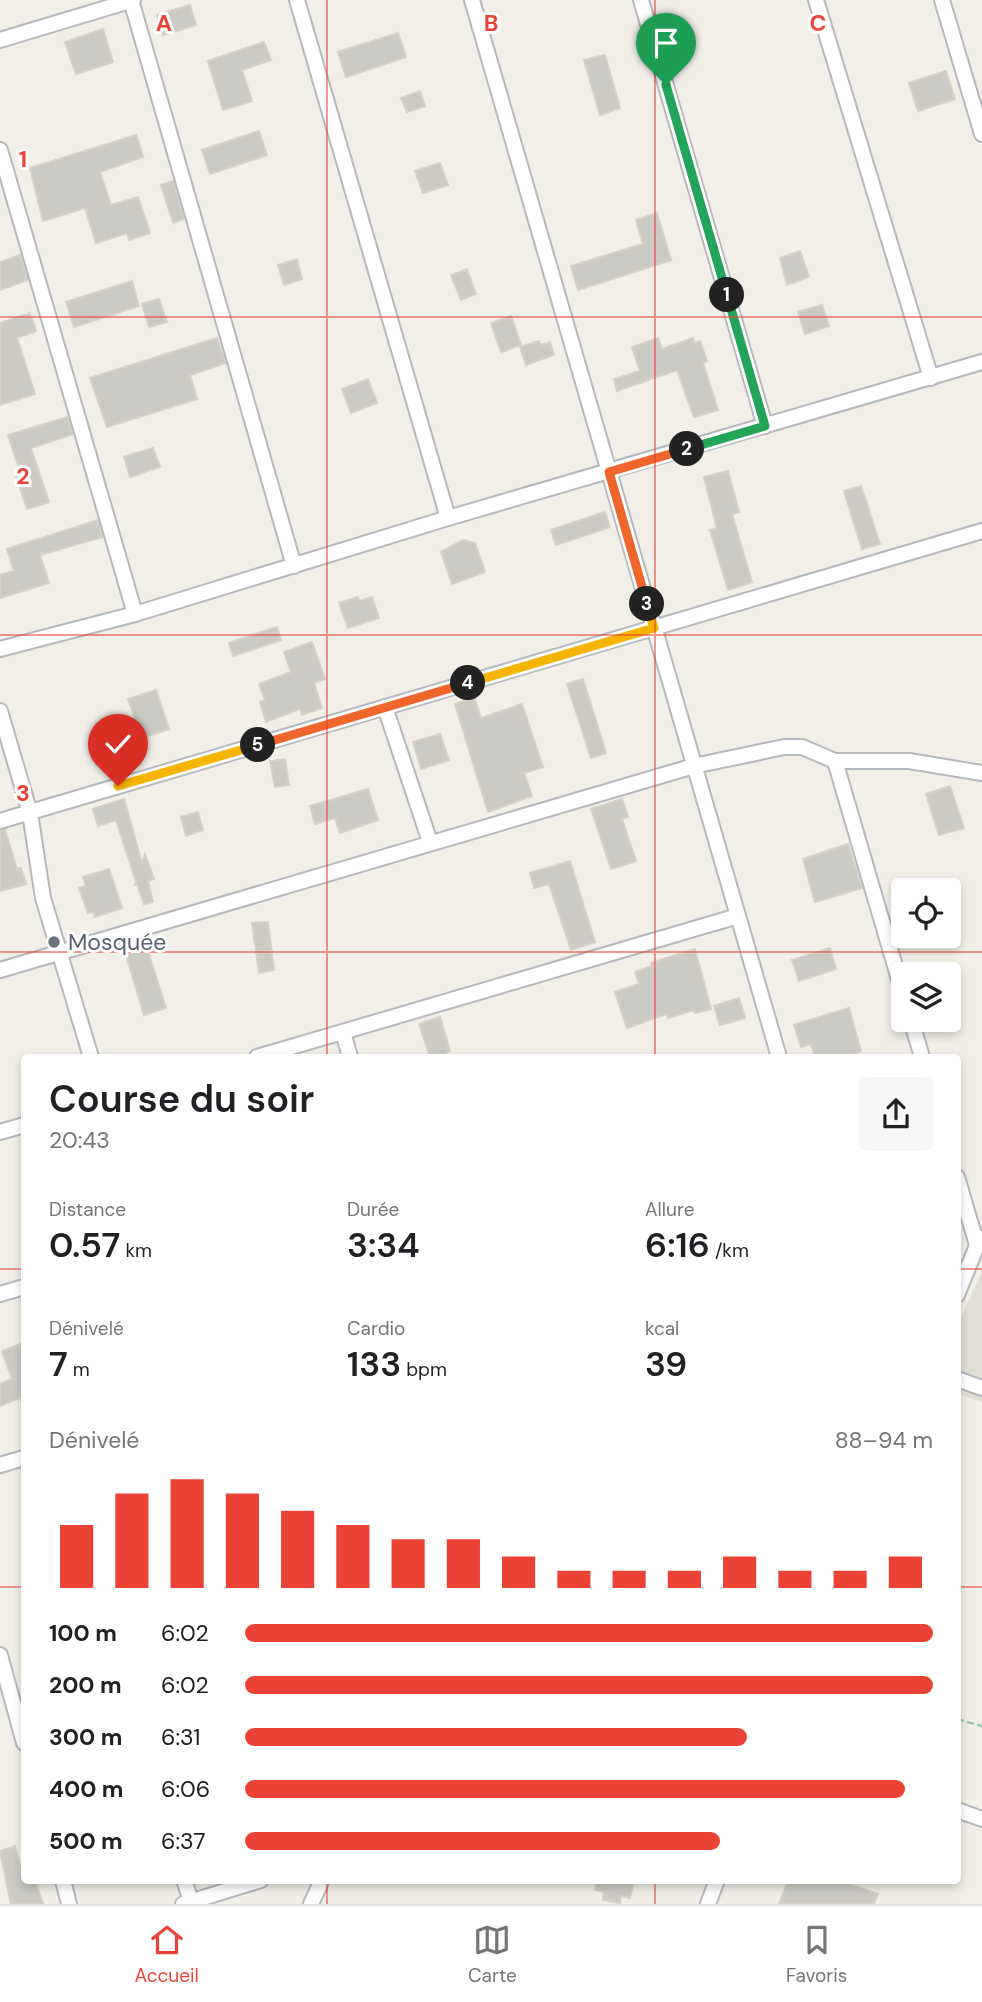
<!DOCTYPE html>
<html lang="fr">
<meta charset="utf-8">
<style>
:root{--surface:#fff;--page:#f6f6f6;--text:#202124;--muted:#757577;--line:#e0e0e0;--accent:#ea4335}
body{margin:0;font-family:"DM Sans",sans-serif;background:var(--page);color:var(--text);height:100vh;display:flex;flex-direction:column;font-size:26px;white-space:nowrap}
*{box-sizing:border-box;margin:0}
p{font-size:23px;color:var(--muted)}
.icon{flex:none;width:38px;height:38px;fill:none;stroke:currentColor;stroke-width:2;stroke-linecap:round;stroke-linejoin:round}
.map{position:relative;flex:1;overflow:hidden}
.side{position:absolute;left:21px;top:1054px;width:940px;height:830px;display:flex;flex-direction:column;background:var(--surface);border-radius:7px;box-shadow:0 4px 10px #0003}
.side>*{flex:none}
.fabs{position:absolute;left:891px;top:878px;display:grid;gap:14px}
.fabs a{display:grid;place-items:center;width:70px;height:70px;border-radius:7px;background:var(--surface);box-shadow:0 4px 10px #0003;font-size:35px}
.pin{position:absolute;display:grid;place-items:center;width:60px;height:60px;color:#fff;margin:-72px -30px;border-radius:50% 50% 50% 0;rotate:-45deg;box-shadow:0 0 7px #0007}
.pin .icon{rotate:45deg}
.km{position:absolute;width:35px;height:35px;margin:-18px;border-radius:50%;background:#222;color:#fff;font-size:19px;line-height:35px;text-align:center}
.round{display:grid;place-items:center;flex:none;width:74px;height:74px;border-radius:7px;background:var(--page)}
.head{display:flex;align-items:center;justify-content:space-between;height:119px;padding:0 28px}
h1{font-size:38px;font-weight:600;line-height:52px}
.metrics{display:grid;grid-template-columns:repeat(3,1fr);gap:10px;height:119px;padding:7px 28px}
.metrics div{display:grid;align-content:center}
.metrics b{font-size:35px;font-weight:600}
.metrics small{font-size:19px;font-weight:400}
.metrics p{font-size:19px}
.chart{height:196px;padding:14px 28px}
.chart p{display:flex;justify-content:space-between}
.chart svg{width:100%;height:126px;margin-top:7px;stroke:var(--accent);stroke-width:6}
ul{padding:0 28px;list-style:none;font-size:23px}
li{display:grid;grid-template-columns:112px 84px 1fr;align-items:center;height:52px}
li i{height:18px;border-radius:9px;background:var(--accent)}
.tab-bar{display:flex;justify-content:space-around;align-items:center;height:98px;border-top:2px solid var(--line);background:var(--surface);font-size:19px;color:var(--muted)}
.tab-bar a{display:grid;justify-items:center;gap:4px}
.tab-bar .active{color:var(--accent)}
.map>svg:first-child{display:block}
.education{fill:#e1ded6}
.building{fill:#cccac5;stroke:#d6d1c6;stroke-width:2}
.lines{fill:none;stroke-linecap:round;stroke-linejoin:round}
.street-casing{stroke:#b5b8bc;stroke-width:18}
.path{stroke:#9cc7a9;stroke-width:2.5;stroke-dasharray:7 3.5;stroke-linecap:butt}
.street{stroke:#fff;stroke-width:14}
.split-1-casing{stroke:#fff;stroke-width:14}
.split-2-casing{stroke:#fff;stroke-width:14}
.split-3-casing{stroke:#fff;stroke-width:14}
.split-4-casing{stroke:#fff;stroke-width:14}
.split-5-casing{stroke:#fff;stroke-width:14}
.split-6-casing{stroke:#fff;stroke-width:14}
.split-1{stroke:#22a559;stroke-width:9}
.split-2{stroke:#22a559;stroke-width:9}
.split-3{stroke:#f0652b;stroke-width:9}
.split-4{stroke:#f5b400;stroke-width:9}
.split-5{stroke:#f0652b;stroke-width:9}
.split-6{stroke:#f5b400;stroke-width:9}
.grid{fill:none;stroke:#ea4335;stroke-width:2;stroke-opacity:0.55}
.worship-dot{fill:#6b7280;stroke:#fff;stroke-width:2.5}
.labels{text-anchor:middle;stroke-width:6;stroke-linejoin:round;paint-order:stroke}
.worship-label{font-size:23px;fill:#5b616d;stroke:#fff;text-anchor:start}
.grid-label{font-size:23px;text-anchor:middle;font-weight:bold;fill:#ea4335;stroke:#fff;stroke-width:6;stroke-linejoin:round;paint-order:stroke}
</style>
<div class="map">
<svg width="982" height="1904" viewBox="0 0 982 1904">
<rect width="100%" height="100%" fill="#f1efe8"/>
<polygon class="education" points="982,1271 982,1402 957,1394 957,1327"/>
<g class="building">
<polygon points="190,5 196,25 163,35 157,15"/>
<polygon points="103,29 113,62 76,74 65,42"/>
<polygon points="398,33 406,57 346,77 338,52"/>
<polygon points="264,42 271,60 242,70 252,101 223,110 208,61"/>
<polygon points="605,55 620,108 600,115 584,60"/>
<polygon points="946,71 955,99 918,111 909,83"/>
<polygon points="420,91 425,106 407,112 401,98"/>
<polygon points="259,131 267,155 210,174 202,150"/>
<polygon points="136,135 143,157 100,172 111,205 138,197 150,233 129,240 127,233 96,243 85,208 43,221 30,168"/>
<polygon points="440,163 448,185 423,193 415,171"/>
<polygon points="173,181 184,219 173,223 161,185"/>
<polygon points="657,213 671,260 578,290 571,266 643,244 636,220"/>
<polygon points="800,251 809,277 787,285 780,258"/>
<polygon points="20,255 28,280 0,290 0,262"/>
<polygon points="297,259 302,279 284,285 278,265"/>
<polygon points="467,269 476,294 461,300 451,275"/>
<polygon points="132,281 139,306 74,327 66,302"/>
<polygon points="159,299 167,322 149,327 142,304"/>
<polygon points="822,305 829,326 805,334 798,312"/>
<polygon points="30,313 36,331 17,338 35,394 0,405 0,323"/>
<polygon points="511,316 521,345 501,352 491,323"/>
<polygon points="217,338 226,363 190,375 197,399 107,427 90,378"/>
<polygon points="658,338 662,349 693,338 694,343 700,341 707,361 703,363 718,410 694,417 677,370 617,391 614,379 640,371 632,347"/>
<polygon points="539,341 541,345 550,342 554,355 526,365 520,347"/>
<polygon points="368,379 377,403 351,413 342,389"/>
<polygon points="68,417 73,434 31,448 49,502 27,509 16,476 21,474 8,435"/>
<polygon points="153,448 160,467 130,477 124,457"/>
<polygon points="728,471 739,512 732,514 752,582 728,590 710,530 717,528 704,477"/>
<polygon points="861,486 880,544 862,549 844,491"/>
<polygon points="605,512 610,527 556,545 551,530"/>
<polygon points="98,520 102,537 40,555 49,583 0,598 0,575 14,571 7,549"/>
<polygon points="463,540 475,543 485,572 452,584 441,552"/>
<polygon points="358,597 359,601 372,597 379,618 348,628 339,603"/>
<polygon points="277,627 281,640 233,656 229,643"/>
<polygon points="312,642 325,679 314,683 322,708 302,715 300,709 266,722 260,702 265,700 259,684 291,672 284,652"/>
<polygon points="583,679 606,753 591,758 567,684"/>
<polygon points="156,690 169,729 142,738 128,699"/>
<polygon points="474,697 481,718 522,704 543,767 524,773 532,796 488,812 455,704"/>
<polygon points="440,734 449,760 421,769 413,742"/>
<polygon points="285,759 289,785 275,787 270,761"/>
<polygon points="950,786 964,828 939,835 926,794"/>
<polygon points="368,789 378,820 340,833 335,818 315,824 310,806"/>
<polygon points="124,799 142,863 145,854 154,879 148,881 153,902 144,904 137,884 135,885 136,881 116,820 98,826 93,809"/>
<polygon points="622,799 628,817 622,819 636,861 611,869 591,809"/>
<polygon points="198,812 203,830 186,836 181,817"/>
<polygon points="0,830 5,830 17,869 21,868 26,884 0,891"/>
<polygon points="848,844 862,888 815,902 803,859"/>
<polygon points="570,861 595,942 571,950 549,884 534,888 530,873"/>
<polygon points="109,869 122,908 95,917 93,912 88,913 79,888 86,886 83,877"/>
<polygon points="268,922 274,970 259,973 252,923"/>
<polygon points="144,939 166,1008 144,1015 123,945"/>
<polygon points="830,948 836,969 799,981 792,960"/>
<polygon points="695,949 711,1009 695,1013 694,1010 668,1018 667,1014 627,1028 615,992 639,984 635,972 652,966 651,963"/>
<polygon points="739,998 745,1018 720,1025 714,1006"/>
<polygon points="849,1008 861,1051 843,1057 815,1057 811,1044 801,1047 794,1025"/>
<polygon points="440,1017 450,1051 446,1053 448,1057 430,1057 419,1024"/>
<polygon points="20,1344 24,1357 24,1408 20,1398 0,1406 0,1384 12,1379 2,1351"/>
<polygon points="15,1846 24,1880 35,1880 43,1904 11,1904 0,1851"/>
<polygon points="597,1880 625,1880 624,1883 633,1885 630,1898 621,1896 620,1903 603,1900 604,1892 595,1890"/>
<polygon points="788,1880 839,1880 878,1894 874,1904 779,1904"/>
</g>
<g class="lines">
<defs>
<g id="street">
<polyline points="131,0 294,566"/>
<polyline points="297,0 448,518"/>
<polyline points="472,0 779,1057"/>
<polyline points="641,0 765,426"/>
<polyline points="816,0 931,378"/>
<polyline points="942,0 982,134"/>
<polyline points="0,40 133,0"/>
<polyline points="0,150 135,614"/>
<polyline points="0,649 135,614 448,518 982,362"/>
<polyline points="385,707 430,842"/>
<polyline points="0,711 30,813 43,898 91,1057"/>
<polyline points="835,761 903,993"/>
<polyline points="0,821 982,531"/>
<polyline points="0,970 694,766 784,747 802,747 835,761 909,761 982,773"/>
<polyline points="911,1020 922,1057"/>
<polyline points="343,1032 350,1057"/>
<polyline points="257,1057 738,916"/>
<polyline points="0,1132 24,1125"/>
<polyline points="957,1177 977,1245"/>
<polyline points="0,1294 24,1287"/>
<polyline points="957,1295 980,1238"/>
<polyline points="957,1379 982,1388"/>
<polyline points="0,1465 24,1458"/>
<polyline points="0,1655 24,1743"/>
<polyline points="957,1810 982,1819"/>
<polyline points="63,1880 69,1904"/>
<polyline points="184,1880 191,1901"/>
<polyline points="183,1904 261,1880"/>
<polyline points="311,1904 322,1880"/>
<polyline points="708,1904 717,1880"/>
</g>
</defs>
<use href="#street" class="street-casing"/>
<polyline class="path" points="957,1719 982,1726"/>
<use href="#street" class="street"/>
</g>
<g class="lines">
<defs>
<polyline id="split-1" points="666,85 727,295"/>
<polyline id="split-2" points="687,449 765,426 727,295"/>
<polyline id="split-3" points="647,604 609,472 687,449"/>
<polyline id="split-4" points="468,683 654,628 647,604"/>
<polyline id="split-5" points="258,745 468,683"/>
<polyline id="split-6" points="118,786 258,745"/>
</defs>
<use href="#split-1" class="split-1-casing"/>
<use href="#split-2" class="split-2-casing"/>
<use href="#split-3" class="split-3-casing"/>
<use href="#split-4" class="split-4-casing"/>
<use href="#split-5" class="split-5-casing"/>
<use href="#split-6" class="split-6-casing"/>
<use href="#split-1" class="split-1"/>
<use href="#split-2" class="split-2"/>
<use href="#split-3" class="split-3"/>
<use href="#split-4" class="split-4"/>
<use href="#split-5" class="split-5"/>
<use href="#split-6" class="split-6"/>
</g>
<path class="grid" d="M327 0V1057M655 0V1057M0 317H982M0 635H982M0 952H982M0 1269H24M957 1269H982M0 1587H24M957 1587H982M327 1880V1904M655 1880V1904"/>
<circle class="worship-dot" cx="54" cy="942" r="7"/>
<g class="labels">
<g class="worship-label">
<text x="68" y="950">Mosquée</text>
</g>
</g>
<g class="grid-label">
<text x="164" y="31">A</text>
<text x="491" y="31">B</text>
<text x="818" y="31">C</text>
<text x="23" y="167">1</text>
<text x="23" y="484">2</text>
<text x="23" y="801">3</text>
</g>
</svg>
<div class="fabs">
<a><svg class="icon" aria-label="locate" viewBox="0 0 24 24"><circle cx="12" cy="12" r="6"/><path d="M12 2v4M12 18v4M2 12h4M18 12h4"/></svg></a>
<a><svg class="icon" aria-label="layers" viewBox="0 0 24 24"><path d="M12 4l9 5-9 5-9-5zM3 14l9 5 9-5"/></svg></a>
</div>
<div class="pin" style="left:666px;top:85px;background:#1e9e55"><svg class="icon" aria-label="arrive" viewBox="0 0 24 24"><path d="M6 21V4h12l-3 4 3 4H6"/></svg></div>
<div class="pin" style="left:118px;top:786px;background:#d93025"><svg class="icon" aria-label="check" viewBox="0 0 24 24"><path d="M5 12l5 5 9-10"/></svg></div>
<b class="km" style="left:727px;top:295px">1</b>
<b class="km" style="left:687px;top:449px">2</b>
<b class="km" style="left:647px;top:604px">3</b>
<b class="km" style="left:468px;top:683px">4</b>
<b class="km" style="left:258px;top:745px">5</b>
<section class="side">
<div class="head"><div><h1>Course du soir</h1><p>20:43</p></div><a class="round"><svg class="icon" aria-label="share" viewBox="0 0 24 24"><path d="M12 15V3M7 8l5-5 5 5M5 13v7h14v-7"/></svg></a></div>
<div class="metrics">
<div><p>Distance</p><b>0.57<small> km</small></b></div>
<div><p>Durée</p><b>3:34</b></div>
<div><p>Allure</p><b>6:16<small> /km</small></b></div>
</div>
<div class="metrics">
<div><p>Dénivelé</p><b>7<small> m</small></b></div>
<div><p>Cardio</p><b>133<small> bpm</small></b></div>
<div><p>kcal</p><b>39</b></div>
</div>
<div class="chart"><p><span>Dénivelé</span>88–94 m</p>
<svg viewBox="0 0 160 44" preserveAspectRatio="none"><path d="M5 44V22M15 44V11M25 44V6M35 44V11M45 44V17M55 44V22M65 44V27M75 44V27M85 44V33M95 44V38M105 44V38M115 44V38M125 44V33M135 44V38M145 44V38M155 44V33"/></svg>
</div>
<ul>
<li><b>100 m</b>6:02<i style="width:100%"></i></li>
<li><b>200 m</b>6:02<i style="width:100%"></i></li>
<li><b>300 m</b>6:31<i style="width:73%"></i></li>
<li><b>400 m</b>6:06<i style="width:96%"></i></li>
<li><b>500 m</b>6:37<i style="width:69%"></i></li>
</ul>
</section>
</div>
<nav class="tab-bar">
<a class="active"><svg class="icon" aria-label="home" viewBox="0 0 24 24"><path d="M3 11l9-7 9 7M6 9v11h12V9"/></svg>Accueil</a>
<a><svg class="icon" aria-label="map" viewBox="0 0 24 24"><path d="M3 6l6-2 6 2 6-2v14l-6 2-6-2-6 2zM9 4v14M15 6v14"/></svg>Carte</a>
<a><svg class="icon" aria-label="saved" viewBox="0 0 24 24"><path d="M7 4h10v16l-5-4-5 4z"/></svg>Favoris</a>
</nav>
